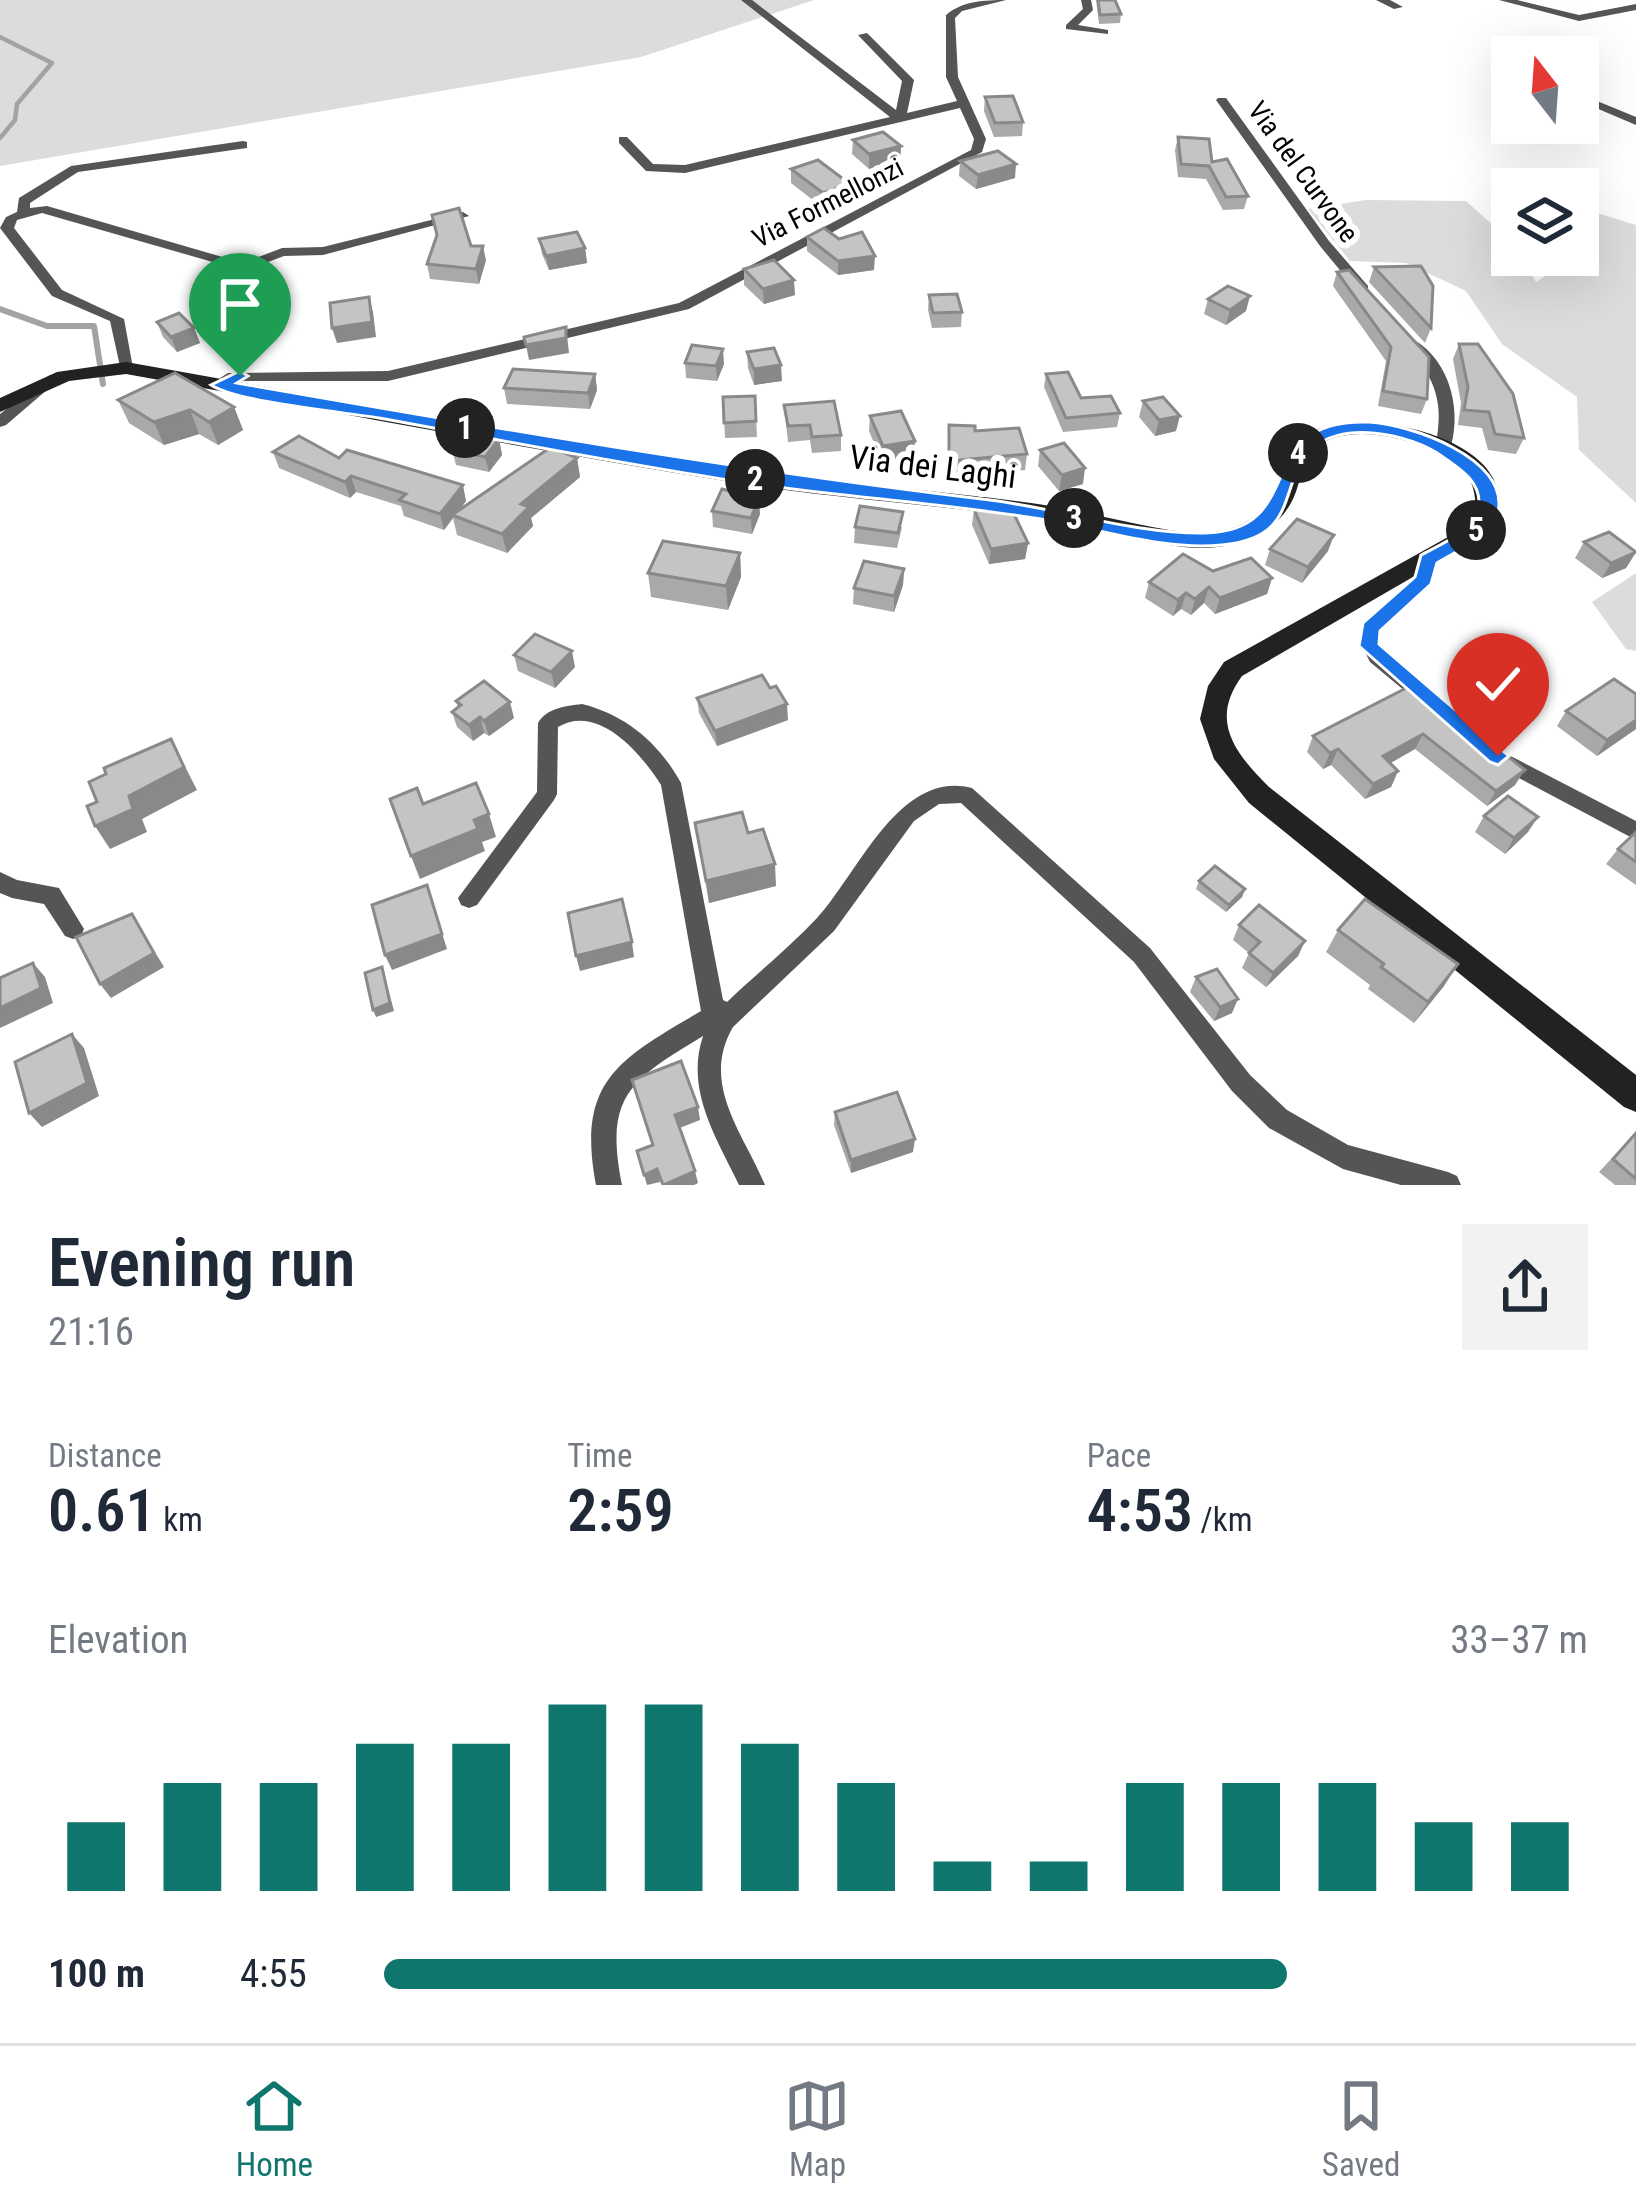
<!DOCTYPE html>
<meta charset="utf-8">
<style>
:root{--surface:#fff;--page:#f2f2f3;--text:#1f2937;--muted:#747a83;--line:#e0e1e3;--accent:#0f766e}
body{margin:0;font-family:"Roboto Condensed",sans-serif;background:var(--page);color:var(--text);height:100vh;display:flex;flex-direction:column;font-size:45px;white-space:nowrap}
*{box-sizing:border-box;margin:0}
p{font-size:39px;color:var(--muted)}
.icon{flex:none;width:66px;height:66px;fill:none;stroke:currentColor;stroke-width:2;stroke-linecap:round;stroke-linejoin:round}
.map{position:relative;height:1185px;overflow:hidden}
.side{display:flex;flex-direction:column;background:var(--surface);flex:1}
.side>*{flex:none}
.needle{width:78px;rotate:343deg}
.fabs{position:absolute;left:1491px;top:36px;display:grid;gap:24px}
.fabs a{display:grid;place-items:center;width:108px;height:108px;border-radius:0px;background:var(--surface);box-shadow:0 12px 48px #0002;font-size:60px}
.pin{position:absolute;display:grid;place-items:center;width:102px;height:102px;color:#fff;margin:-123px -51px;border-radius:50% 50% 50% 0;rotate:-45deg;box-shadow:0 0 12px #0007}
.pin .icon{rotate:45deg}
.km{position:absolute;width:60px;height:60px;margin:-30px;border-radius:50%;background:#222;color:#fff;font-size:33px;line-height:60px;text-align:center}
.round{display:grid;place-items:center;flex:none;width:126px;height:126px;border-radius:0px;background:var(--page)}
.summary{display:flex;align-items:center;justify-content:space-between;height:204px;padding:0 48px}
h1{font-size:66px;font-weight:600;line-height:90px}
.stats{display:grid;grid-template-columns:repeat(3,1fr);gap:18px;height:204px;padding:12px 48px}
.stats div{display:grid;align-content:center}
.stats b{font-size:60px;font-weight:600}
.stats small{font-size:33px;font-weight:400}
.stats p{font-size:33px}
.chart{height:336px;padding:24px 48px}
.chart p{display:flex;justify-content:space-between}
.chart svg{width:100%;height:216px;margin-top:12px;stroke:var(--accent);stroke-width:6}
ul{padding:0 48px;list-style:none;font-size:39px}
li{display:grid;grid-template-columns:192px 144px 1fr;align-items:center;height:90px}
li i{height:30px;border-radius:15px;background:var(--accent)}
.tabs{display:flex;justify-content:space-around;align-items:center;height:168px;border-top:3px solid var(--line);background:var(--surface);font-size:33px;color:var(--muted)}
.tabs a{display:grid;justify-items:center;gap:6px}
.tabs .selected{color:var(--accent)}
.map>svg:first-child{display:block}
.green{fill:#dcdcdc}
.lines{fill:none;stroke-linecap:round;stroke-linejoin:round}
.stream-far1{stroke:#a3a3a3;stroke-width:4.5}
.stream{stroke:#a3a3a3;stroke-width:6}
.minor{fill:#555;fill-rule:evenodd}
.secondary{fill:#222;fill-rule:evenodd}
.wall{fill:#a9a9a9}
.shaded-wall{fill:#898989}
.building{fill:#c4c4c4;stroke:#898989;stroke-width:3}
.route{fill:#1a73e8;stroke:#fff;stroke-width:3}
.labels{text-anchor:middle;stroke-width:12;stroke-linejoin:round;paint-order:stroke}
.far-street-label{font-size:27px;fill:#000;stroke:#fff}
.street-label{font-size:33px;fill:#000;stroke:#fff}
</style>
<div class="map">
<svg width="1636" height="1185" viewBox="0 0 1636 1185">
<rect width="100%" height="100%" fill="#fff"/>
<g class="green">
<polygon points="0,0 814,0 641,57 0,166"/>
<polygon points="1366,200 1466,201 1512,242 1512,255 1520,255 1536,282 1556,269 1557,255 1578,255 1578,219 1594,212 1636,225 1636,503 1579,450 1577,397 1502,344 1466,291 1406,263 1350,261 1308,209"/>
<polygon points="1636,573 1636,651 1626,649 1592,602"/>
</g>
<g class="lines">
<polyline class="stream-far1" points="0,37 52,63 17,104 15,120 0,138"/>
<polyline class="stream" points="0,309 47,326 94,326 103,384"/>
<g class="minor">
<path d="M741 0H752L896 110 902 81 858 35 867 33 914 80 907 113 957 101 946 77V15C962 1 985 0 1006 0L962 11 955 18 958 77 986 139 982 152 689 309 388 381H223L220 378 228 373 388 371 679 303 971 150 974 139 960 108 685 173 646 171 619 143V137H627L653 164 685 165 890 117Z"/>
<polygon points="1081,0 1091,0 1093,10 1078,25 1108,30 1108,34 1066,29 1066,25 1083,9"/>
<polygon points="1376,0 1390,0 1403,7 1394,9"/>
<polygon points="1499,0 1517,0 1579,15 1636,4 1636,10 1579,21"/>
<polygon points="1218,98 1226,98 1329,241 1368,286 1368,292 1358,292 1320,246 1216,100"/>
<polygon points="1589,101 1597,101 1636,117 1636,125 1589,105"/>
<polygon points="243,141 247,142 247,148 78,172 30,203 30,208 47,206 243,263 282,248 323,247 463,212 469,216 323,255 284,256 244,271 42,213 17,220 14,228 62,290 124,319 133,368 126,372 121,371 110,321 52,296 0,228 6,217 17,212 19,198 71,166"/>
<path d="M1414 340C1451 361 1463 414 1449 452L1443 453 1435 448C1445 401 1435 380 1407 344Z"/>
<polygon points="50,375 55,377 55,383 6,425 0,427 0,414"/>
<polygon points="1428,554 1437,560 1430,584 1382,626 1377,640 1384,652 1437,696 1440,701 1437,706 1423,706 1370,662 1359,640 1367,618 1416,577 1419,560"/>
<path d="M582 704C626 715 659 743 681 783L723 1000 727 1002C756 974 789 948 817 918 858 874 899 769 972 788L1150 948 1250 1075 1287 1110 1348 1145 1448 1172 1457 1176 1461 1185H1401L1343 1169 1269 1128 1232 1091 1134 962 961 803 939 804 914 821 834 931 733 1027C700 1084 743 1132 765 1185H739C716 1137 685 1090 703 1036 630 1080 604 1096 622 1185H596C576 1080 620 1059 701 1011L661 785C641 753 598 703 558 727L557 794 554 800 477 905 469 908 461 905 458 898 537 792 538 723C547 708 565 706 582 704Z"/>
<polygon points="1503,752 1636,821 1636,840 1496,766 1493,760 1496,754"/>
<polygon points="0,872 17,880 59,888 84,929 81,936 73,939 65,936 44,904 12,898 0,893"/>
</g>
<path class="secondary" d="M126 362C325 397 525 435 725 467 826 483 929 489 1031 503 1082 510 1132 525 1183 532 1215 536 1252 529 1270 499 1283 477 1281 452 1304 436 1348 406 1468 429 1493 478 1498 488 1498 503 1499 514L1482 537 1242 676C1209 721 1235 753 1269 787L1636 1075V1112L1624 1107 1249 803 1214 759 1200 719 1208 686 1224 662 1466 527 1477 513C1475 502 1475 487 1469 479 1441 443 1358 419 1319 445 1301 458 1302 482 1292 501 1272 540 1224 552 1183 547 1132 541 1082 525 1031 518 929 504 826 498 725 481 525 449 325 410 126 374L69 381 0 412V398L57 372Z"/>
</g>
<g class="wall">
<polygon points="1096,0 1115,0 1121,14 1120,23 1099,24"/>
<polygon points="985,97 1023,122 1022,136 994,137 984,111"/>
<polygon points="1178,137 1212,162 1248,196 1244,209 1223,210 1206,179 1178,177 1175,150"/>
<polygon points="853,140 901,146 900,160 869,169 852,154"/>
<polygon points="960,161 1015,178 976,189 959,176"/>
<polygon points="791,169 850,199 823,208 791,183"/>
<polygon points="807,237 839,239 874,270 838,275 807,251"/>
<polygon points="539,239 585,248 587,263 549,270 542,254"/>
<polygon points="486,260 479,284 430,279 427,264"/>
<polygon points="1374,267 1431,328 1425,343 1369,282"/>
<polygon points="744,269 795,295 764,304 744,285"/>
<polygon points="1337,272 1427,399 1421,414 1378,406 1386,361 1333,286"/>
<polygon points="929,295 962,312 961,327 932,328 928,310"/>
<polygon points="1208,299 1246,311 1226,325 1204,314"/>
<polygon points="157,322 194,328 200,343 177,352 163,337"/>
<polygon points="1459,344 1524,438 1516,454 1488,450 1482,428 1458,425 1461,403 1453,359"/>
<polygon points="747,352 782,381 754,385 748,368"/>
<polygon points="685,363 724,364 717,381 686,378"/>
<polygon points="595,374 597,390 590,409 507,404 504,388"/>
<polygon points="1046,374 1081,398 1120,413 1117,427 1063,432 1044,387"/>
<polygon points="755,396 757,437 725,438 723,397"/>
<polygon points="118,400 234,407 243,430 218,445 199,434 164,445 129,423"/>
<polygon points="1143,401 1176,431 1155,436 1139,417"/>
<polygon points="784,405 841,435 841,451 812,453 810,440 788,442"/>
<polygon points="870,416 914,457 882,462 869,431"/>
<polygon points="949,425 975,431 1027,454 1025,470 947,477"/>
<polygon points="499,439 502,455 489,472 456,465 452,449"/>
<polygon points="1040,450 1083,484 1059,491 1038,466"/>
<polygon points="273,452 339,458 466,501 459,510 577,458 580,477 531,518 533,526 507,553 457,535 453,518 444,530 404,516 401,506 356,492 350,498 279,468"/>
<polygon points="974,509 1028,543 1025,559 989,564 972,525"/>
<polygon points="712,511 760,514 752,534 713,527"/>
<polygon points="855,527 902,527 897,548 854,543"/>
<polygon points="1584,542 1636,552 1626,568 1602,578 1575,558"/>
<polygon points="1270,549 1328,551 1302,583 1265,565"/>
<polygon points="740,553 741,577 728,610 651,597 648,573"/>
<polygon points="904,569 903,585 894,612 853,604 854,588"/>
<polygon points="1213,571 1272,578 1267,594 1215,614 1204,603 1191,615 1181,609 1173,616 1145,598 1149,582"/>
<polygon points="514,655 575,667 555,688 518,671"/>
<polygon points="1416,683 1515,785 1487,806 1415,749 1390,763 1398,771 1391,787 1365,799 1331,765 1323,769 1307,752 1313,736"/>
<polygon points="770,688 788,720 717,746 699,713 697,698"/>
<polygon points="1636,694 1636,729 1597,756 1557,726 1566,711"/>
<polygon points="456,701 514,718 489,736 484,733 473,741 457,727 452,712 458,708"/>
<polygon points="1484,816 1528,832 1505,854 1475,832"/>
<polygon points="695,823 748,833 776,886 709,903"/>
<polygon points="1636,832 1636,885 1606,864 1618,849"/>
<polygon points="1199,881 1245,889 1242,897 1226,912 1196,889"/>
<polygon points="1239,925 1305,941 1298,956 1266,987 1242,968 1249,953 1233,940"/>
<polygon points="1338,930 1444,986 1414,1023 1368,989 1370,985 1326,952"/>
<polygon points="1196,977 1232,1013 1214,1021 1190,992"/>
<polygon points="835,1112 913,1152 851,1173 834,1125"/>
<polygon points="1636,1132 1636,1185 1615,1185 1599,1172"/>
</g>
<g class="shaded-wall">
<polygon points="901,146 900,160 869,169 869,154"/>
<polygon points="1016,164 1015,178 976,189 978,175"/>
<polygon points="850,184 850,199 823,208 823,193"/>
<polygon points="483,246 486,260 479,284 476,269"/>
<polygon points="585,248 587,263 549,270 546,256"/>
<polygon points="875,256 874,270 838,275 838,261"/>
<polygon points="794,280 795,295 764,304 763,289"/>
<polygon points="1250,296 1246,311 1226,325 1230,310"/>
<polygon points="369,297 373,312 376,337 337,343 332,328"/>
<polygon points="566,327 569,353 529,360 526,345"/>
<polygon points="194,328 200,343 177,352 171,337"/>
<polygon points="723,349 724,364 717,381 716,366"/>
<polygon points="781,365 782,381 754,385 754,369"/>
<polygon points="595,374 597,390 590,409 588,393"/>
<polygon points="234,407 243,430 218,445 209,422"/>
<polygon points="190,410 199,434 164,445 154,422"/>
<polygon points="1180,416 1176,431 1155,436 1159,420"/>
<polygon points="499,439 502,455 489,472 485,457"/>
<polygon points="915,441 914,457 882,462 883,446"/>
<polygon points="577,458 580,477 531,518 533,526 507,553 502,534 521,504"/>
<polygon points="1085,468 1083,484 1059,491 1062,475"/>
<polygon points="351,476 356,492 350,498 345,482"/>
<polygon points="463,485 466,501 455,516 452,515 453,518 444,530 440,514"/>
<polygon points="759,498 760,514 752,534 751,518"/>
<polygon points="1334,535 1328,551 1302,583 1308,567"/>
<polygon points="1028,543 1025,559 989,564 991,549"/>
<polygon points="1636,552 1626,568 1602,578 1611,563"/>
<polygon points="740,553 741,577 728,610 726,586"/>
<polygon points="904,569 903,585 894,612 894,596"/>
<polygon points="1272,578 1267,594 1215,614 1220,598"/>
<polygon points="1209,587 1204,603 1191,615 1195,599"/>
<polygon points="1186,593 1181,609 1173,616 1178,600"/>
<polygon points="572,651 575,667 555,688 551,672"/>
<polygon points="510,702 514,718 489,736 484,721"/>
<polygon points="787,704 788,720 717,746 715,731"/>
<polygon points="480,717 484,733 473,741 469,725"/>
<polygon points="1636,720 1636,729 1597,756 1607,740"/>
<polygon points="1423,734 1415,749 1375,772 1383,756"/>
<polygon points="171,739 197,790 142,819 147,832 110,849 95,826 129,796"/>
<polygon points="1338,749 1331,765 1323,769 1330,753"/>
<polygon points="1525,770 1515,785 1487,806 1496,791"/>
<polygon points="1398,771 1391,787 1365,799 1373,784"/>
<polygon points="489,814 496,837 482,842 485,851 420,879 411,856 474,820"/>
<polygon points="1538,817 1528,832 1505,854 1514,838"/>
<polygon points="775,864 776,886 709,903 706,881"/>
<polygon points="427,885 447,949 392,970 385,955"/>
<polygon points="1245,889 1242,897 1226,912 1229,905"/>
<polygon points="132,914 164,967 111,998 100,984"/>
<polygon points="1305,941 1298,956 1266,987 1273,973"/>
<polygon points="632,942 634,957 580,971 576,956"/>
<polygon points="33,963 45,977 53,1003 0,1028 0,1008"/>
<polygon points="1458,964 1444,986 1414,1023 1428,1002"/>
<polygon points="382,967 394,1011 376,1017 373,1010"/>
<polygon points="1238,999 1232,1013 1214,1021 1220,1007"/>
<polygon points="72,1034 84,1048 99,1096 42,1127 29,1113"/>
<polygon points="698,1107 700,1120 677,1129 675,1115"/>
<polygon points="915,1139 913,1152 851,1173 851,1160"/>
<polygon points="657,1169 660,1182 647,1185 644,1175"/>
<polygon points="695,1171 698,1183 694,1185 663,1185"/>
</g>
<g class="building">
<polygon points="1098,0 1115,0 1121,14 1100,15"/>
<polygon points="1013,96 1023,122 995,123 985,97"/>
<polygon points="883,132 901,146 869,154 853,140"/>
<polygon points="1178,137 1209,139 1212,162 1227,159 1248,196 1226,197 1209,166 1181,164"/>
<polygon points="998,151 1016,164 978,175 960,161"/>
<polygon points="818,160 850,184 823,193 791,169"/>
<polygon points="459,208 471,246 483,246 476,269 427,264 437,235 432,215"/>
<polygon points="824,228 839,239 862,232 875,256 838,261 807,237"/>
<polygon points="577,232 585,248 546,256 539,239"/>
<polygon points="774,260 794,280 763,289 744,269"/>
<polygon points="1421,266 1433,286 1431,328 1374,267"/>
<polygon points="1349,270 1429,357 1427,399 1383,391 1391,347 1337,272"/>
<polygon points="1228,286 1250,296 1230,310 1208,299"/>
<polygon points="957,294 962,312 933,313 929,295"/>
<polygon points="369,297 372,322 332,328 330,303"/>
<polygon points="179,313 194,328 171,337 157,322"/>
<polygon points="566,327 566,338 526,345 524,337"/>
<polygon points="1459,344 1478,344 1513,394 1524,438 1495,434 1489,412 1464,410 1468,387"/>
<polygon points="692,345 723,349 716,366 685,363"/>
<polygon points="774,348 781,365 754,369 747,352"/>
<polygon points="513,369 595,374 588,393 504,388"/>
<polygon points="1068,372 1081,398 1111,396 1120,413 1066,418 1046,374"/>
<polygon points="175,373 234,407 209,422 190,410 154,422 118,400"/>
<polygon points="755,396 756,421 724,423 723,397"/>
<polygon points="1163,397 1180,416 1159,420 1143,401"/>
<polygon points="834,401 841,435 812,437 810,425 788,426 784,405"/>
<polygon points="901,411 915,441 883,446 870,416"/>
<polygon points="949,425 975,426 975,431 1019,428 1027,454 949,461"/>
<polygon points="466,432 499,439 485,457 452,449"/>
<polygon points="299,436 339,458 347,450 463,485 440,514 399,500 406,494 351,476 345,482 273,452"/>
<polygon points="1064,443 1085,468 1062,475 1040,450"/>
<polygon points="551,447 577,458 521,504 529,507 502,534 452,515"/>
<polygon points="722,489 759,498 751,518 712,511"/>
<polygon points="860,506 903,512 898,533 855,527"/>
<polygon points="974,509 1014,514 1028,543 991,549"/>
<polygon points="1297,519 1334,535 1308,567 1270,549"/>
<polygon points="1609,532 1636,552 1611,563 1584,542"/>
<polygon points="663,541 740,553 726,586 648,573"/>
<polygon points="1183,554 1213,571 1251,558 1272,578 1220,598 1209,587 1195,599 1186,593 1178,600 1149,582"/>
<polygon points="864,561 904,569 894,596 854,588"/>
<polygon points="535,634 572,651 551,672 514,655"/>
<polygon points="762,675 770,688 776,686 787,704 715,731 697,698"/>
<polygon points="1614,679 1636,694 1636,720 1607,740 1566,711"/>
<polygon points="484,681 510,702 484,721 480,717 469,725 452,712 461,705 456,701"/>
<polygon points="1416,683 1525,770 1496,791 1423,734 1383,756 1398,771 1373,784 1338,749 1330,753 1313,736"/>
<polygon points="171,739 184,767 129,796 133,809 95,826 87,806 97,802 89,782 106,774 104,768"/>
<polygon points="476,783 489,814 474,820 478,829 411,856 390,799 417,788 423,804"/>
<polygon points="1508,796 1538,817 1514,838 1484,816"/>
<polygon points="742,812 748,833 763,829 775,864 706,881 695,823"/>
<polygon points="1636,832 1636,862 1618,849"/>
<polygon points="1215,866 1245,889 1229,905 1199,881"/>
<polygon points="427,885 442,934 385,955 372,905"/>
<polygon points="622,899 632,942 576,956 568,913"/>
<polygon points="1365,899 1458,964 1428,1002 1381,967 1384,964 1338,930"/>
<polygon points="1259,905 1305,941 1273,973 1249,953 1260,942 1239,925"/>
<polygon points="132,914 154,953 100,984 76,937"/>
<polygon points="33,963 41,988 0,1008 0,978"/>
<polygon points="382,967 390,1003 373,1010 365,973"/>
<polygon points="1217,969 1238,999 1220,1007 1196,977"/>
<polygon points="72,1034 87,1083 29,1113 15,1062"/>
<polygon points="681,1061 698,1107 675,1115 695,1171 663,1185 657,1169 644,1175 637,1151 653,1145 632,1080"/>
<polygon points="897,1092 915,1139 851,1160 835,1112"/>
<polygon points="1636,1133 1636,1179 1613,1159"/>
</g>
<path class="route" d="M240 371 248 376 237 383C488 427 738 470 990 500 1061 509 1135 534 1205 533 1311 531 1248 418 1369 422 1409 424 1510 458 1498 512 1492 537 1456 551 1437 563L1431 584 1380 631 1379 644 1509 756 1498 765 1490 762 1359 646 1363 623 1415 577 1421 555C1441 544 1478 530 1479 504 1480 481 1460 469 1443 457 1412 434 1337 418 1308 453 1278 490 1298 538 1222 545 1160 551 1095 527 1034 518 932 502 829 496 728 480 611 462 495 439 379 418 342 412 237 402 211 385Z"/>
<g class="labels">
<g class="far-street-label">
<text transform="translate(1303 172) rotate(54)" y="9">Via del Curvone</text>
<text transform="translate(828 203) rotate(-27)" y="9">Via Formellonzi</text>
</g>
<g class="street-label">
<text transform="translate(933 466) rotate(7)" y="12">Via dei Laghi</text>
</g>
</g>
</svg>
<div class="fabs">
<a><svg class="needle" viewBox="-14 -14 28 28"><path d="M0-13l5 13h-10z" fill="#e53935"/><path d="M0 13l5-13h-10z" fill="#747a83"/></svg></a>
<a><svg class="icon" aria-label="layers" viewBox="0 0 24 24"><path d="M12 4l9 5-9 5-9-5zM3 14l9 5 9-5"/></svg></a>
</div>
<div class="pin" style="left:240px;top:376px;background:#1e9e55"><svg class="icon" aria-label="arrive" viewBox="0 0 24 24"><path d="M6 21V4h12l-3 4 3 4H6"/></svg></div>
<div class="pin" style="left:1498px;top:756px;background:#d93025"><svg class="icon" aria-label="check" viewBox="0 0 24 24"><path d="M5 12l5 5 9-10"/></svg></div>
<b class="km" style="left:465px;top:428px">1</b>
<b class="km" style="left:755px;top:479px">2</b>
<b class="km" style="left:1074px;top:518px">3</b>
<b class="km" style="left:1298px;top:453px">4</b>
<b class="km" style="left:1476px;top:530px">5</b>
</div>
<section class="side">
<div class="summary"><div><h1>Evening run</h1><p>21:16</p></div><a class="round"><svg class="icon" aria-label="share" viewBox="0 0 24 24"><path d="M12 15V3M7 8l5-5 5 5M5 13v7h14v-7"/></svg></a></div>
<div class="stats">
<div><p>Distance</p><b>0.61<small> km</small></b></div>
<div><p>Time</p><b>2:59</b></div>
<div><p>Pace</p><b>4:53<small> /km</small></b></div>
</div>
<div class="chart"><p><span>Elevation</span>33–37 m</p>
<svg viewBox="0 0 160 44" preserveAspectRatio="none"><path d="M5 44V30M15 44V22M25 44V22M35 44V14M45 44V14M55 44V6M65 44V6M75 44V14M85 44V22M95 44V38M105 44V38M115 44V22M125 44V22M135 44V22M145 44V30M155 44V30"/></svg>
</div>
<ul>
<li><b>100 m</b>4:55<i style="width:75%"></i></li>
</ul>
</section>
<nav class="tabs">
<a class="selected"><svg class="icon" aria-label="home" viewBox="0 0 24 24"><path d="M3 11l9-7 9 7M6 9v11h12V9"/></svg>Home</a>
<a><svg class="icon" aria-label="map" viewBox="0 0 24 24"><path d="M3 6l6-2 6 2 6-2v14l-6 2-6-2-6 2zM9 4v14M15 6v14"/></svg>Map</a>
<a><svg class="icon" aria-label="saved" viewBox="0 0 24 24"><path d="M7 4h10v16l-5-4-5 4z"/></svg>Saved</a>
</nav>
